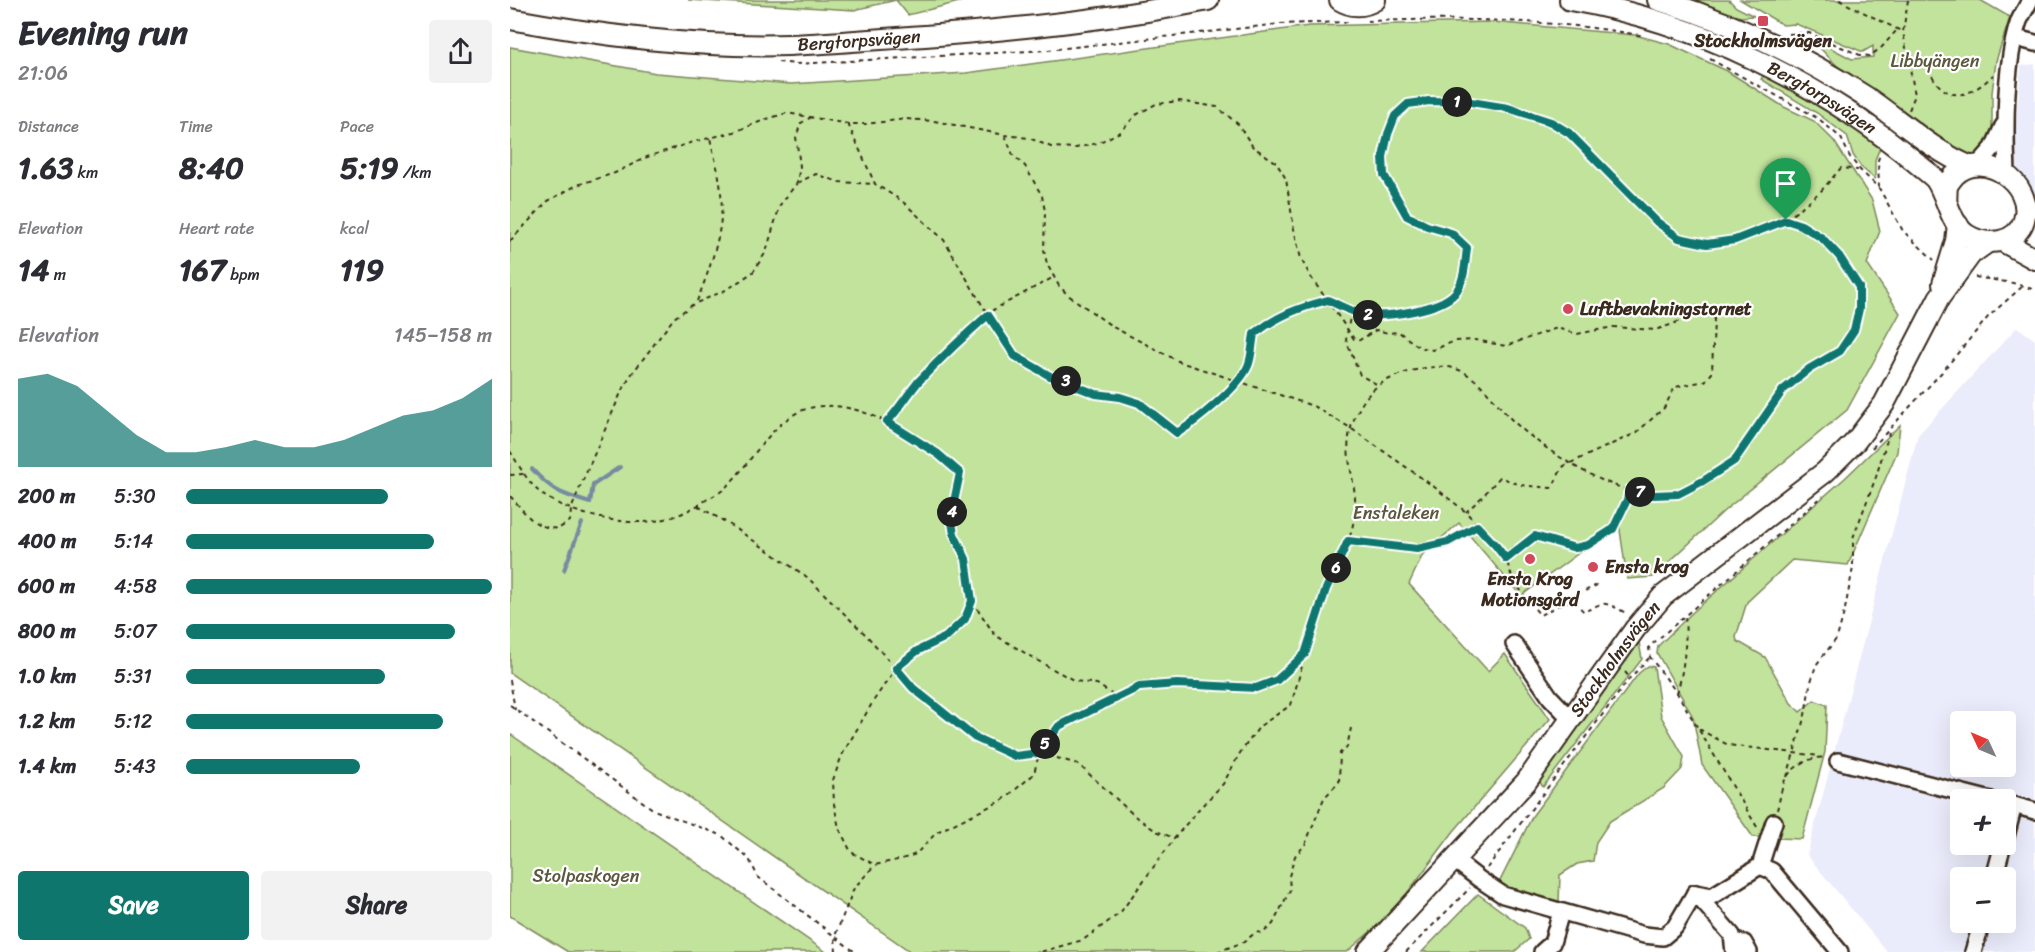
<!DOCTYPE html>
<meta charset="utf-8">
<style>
:root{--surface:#fff;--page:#f2f2f3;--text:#2b2b33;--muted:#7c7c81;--accent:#0f766e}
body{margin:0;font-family:Sriracha,sans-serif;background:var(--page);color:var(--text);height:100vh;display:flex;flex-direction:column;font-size:22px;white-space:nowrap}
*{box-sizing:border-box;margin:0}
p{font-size:20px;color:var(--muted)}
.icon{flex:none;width:33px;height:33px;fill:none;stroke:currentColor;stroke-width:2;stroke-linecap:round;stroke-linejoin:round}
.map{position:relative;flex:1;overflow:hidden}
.side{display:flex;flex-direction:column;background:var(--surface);width:510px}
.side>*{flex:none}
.needle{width:39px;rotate:314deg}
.buttons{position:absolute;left:1440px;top:711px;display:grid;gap:12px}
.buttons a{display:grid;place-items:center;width:66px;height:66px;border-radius:6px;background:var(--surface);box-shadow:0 6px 24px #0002;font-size:30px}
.pin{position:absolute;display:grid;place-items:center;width:51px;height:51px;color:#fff;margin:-62px -26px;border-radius:50% 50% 50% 0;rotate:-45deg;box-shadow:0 0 6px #0007}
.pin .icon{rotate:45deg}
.km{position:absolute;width:30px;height:30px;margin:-15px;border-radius:50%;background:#222;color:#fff;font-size:16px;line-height:30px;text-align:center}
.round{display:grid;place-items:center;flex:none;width:63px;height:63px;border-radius:6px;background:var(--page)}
.overview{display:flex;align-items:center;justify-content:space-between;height:102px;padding:0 18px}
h1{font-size:33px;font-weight:700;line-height:45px}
.metrics{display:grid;grid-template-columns:repeat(3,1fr);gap:9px;height:102px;padding:6px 18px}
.metrics div{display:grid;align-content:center}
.metrics b{font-size:30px;font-weight:700}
.metrics small{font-size:16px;font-weight:400}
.metrics p{font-size:16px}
.chart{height:168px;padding:12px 18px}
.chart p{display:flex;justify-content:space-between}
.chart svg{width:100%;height:108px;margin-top:6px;fill:var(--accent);opacity:.7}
.action{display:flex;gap:12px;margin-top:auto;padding:12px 18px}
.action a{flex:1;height:69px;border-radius:6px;background:var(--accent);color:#fff;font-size:24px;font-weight:700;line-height:69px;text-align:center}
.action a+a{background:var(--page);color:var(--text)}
ul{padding:0 18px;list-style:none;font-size:20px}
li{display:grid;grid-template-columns:96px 72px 1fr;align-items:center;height:45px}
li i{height:15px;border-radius:8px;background:var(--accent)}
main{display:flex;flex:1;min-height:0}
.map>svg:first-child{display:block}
.built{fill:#eaecfb;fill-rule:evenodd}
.green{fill:#c1e39c;stroke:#7e865d;stroke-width:1.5}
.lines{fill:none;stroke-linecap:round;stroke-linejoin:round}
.stream{stroke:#768ba1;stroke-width:4}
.minor-casing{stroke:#3b2a1e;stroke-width:20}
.major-casing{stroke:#3b2a1e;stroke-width:24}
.path{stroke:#3b2a1e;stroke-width:2;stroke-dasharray:4.5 4.5;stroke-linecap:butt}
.minor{stroke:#fff;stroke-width:15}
.major{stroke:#fff;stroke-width:20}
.route-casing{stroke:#fff;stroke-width:12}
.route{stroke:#0f766e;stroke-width:8}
.poi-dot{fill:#d1495b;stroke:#fff;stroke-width:2}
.labels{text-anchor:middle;stroke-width:4.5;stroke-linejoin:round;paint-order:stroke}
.street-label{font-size:18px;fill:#3b2a1e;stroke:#fff}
.poi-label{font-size:18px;font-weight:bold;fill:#3b2a1e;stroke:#fff}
.park-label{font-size:18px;fill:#5c583e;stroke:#fff}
</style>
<main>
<section class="side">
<div class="overview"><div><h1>Evening run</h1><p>21:06</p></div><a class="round"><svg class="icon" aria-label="share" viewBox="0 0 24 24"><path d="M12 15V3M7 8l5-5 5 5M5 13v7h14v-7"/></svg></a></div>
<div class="metrics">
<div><p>Distance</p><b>1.63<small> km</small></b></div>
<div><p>Time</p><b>8:40</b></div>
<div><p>Pace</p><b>5:19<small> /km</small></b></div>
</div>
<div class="metrics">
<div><p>Elevation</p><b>14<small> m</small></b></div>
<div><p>Heart rate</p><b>167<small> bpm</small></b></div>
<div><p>kcal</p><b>119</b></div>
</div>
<div class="chart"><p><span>Elevation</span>145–158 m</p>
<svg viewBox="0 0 160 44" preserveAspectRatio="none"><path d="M0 44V8L10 6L20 11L30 21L40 31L50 38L60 38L70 36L80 33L90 36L100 36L110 33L120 28L130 23L140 21L150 16L160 8V44z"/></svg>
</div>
<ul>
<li><b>200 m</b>5:30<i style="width:66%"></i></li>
<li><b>400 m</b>5:14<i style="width:81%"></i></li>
<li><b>600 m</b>4:58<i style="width:100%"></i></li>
<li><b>800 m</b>5:07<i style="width:88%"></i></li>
<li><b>1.0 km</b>5:31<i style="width:65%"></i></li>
<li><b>1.2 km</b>5:12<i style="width:84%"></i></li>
<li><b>1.4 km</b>5:43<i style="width:57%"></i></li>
</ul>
<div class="action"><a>Save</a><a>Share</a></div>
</section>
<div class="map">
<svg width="1525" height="952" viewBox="0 0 1525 952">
<rect width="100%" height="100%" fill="#fff"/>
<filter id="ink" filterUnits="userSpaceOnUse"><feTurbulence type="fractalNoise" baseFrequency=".0167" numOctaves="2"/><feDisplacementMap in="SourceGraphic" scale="12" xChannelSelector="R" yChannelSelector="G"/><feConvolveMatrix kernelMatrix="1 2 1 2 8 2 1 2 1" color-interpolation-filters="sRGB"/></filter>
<g filter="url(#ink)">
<g class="built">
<polygon points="1525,64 1525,198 1503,160 1511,66"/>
<path d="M1507 327 1525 340V952H1377L1297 855 1408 435ZM1450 722H1496V766H1450ZM1450 800H1496V844H1450ZM1450 878H1496V922H1450Z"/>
</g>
<g class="green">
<polygon points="178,0 457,0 398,15 386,0 344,10"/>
<polygon points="1177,0 1219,0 1226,7 1244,16 1230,17"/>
<polygon points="1231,0 1470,0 1500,17 1486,61 1482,93 1482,131 1473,151 1466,155 1455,156 1440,148 1365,90 1333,72 1309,47 1313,44 1342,59 1363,57 1363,46 1353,52 1286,24 1273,25"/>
<polygon points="982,22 1125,35 1159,44 1217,71 1274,107 1304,121 1324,141 1362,200 1370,231 1357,264 1390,313 1337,410 1214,511 1143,577 1117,579 1109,523 1011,596 949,523 913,554 899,584 978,671 995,654 1040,719 944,831 883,912 837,952 401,952 0,673 0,47 146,73 281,84 456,73 799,26"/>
<polygon points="1256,72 1351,127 1371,145 1365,160 1365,179 1351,167 1343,155 1337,136 1307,113 1251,79"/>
<polygon points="1390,425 1387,452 1338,565 1282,560 1237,602 1226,637 1227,641 1255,657 1281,703 1290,712 1304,700 1317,705 1315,752 1292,839 1243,837 1192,765 1183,717 1147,653 1148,646 1183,612 1335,478"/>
<polygon points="1128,637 1132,659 1033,787 1027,778"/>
<polygon points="1138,666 1144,667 1151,716 1174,757 1172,769 1154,788 1100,821 1086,842 1083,861 1067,864 1050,875 1049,903 1004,893 988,885 1023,815 1129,673"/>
<polygon points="0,734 316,952 58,952 0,916"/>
<polygon points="968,894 1015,928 1019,939 1004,952 912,952"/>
</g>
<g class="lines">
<g class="stream">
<path d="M22 469C42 491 51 494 80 503L83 485 110 467"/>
<polyline points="54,570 72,523"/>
</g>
<defs>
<g id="minor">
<polyline points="1506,38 1525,43"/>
<polyline points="1468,165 1483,148 1493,126"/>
<path d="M1497 174C1495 129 1494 64 1509 21 1512 14 1517 7 1520 0"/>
<polyline points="1004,644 1040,697 1060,718"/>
<polyline points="1328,761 1481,800"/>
<polyline points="1496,803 1525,811"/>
<polyline points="1496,836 1504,805"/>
<polyline points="943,859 969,879 993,895 1134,935 1153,937 1165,927 1185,893"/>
<polyline points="1250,866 1262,871 1330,952"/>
<polyline points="1484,878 1493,844"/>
<polyline points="1185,893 1202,896 1250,866 1264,822"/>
<polyline points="1185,893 1222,935 1224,952"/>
<polyline points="1224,942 1234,943 1239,952"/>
<polyline points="1032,952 1042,943 1051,912"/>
<polyline points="1463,952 1472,922"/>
</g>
<g id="major">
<path d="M830 0C841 7 854 7 865 0"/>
<path id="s1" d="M1060 0C1188 22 1310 82 1409 165 1414 170 1422 175 1426 180 1437 196 1440 224 1457 235 1476 247 1507 244 1514 220 1525 183 1472 147 1444 176 1441 180 1438 183 1437 187 1436 192 1437 197 1436 201"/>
<path d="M1148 0C1223 22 1291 55 1356 97 1390 120 1421 150 1459 166"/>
<path id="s2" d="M0 19C92 36 186 48 279 45 324 43 370 39 415 36 510 29 605 19 698 0"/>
<polyline points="1492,241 1525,259"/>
<polyline points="1433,284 1446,241 1448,225"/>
<path id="s3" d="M858 952 1016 782 1125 629 1153 596 1315 472 1345 442 1374 404 1429 298 1461 254 1478 242"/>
</g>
</defs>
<use href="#minor" class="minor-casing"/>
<use href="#major" class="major-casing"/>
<g class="path">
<polyline points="1329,0 1393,32"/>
<polyline points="1398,0 1393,32 1405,95 1399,110"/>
<path d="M857 21C949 18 1044 19 1135 36"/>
<polyline points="1279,34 1299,33 1350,55 1360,56 1372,47 1386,31"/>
<path d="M1398 52C1402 54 1408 55 1412 58 1418 62 1420 72 1424 79 1442 106 1465 93 1483 75"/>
<polyline points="1200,59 1309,119 1331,138 1340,157 1350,170 1369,188 1393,231 1424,260"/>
<polyline points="268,62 285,64 538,50 769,24 839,22"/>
<path d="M338 124 365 184 392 201 434 240 488 332 505 356 540 376 586 394 610 397 629 403 667 433C687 421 729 387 738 366 742 357 742 344 744 334 769 315 788 308 817 300L844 339 848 341 866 330 878 333 889 332 909 347 923 350 945 341 965 340 996 346 1047 328 1067 334 1103 327 1145 330 1163 324 1191 310 1204 318 1202 373 1195 381 1165 387 1154 408 1126 433 1054 466C1048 473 1046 483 1041 488L1010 485 990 477 972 497 956 512"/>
<path d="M495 135 503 155 515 166 532 196 535 211 534 250 537 264 549 286 558 295 603 327 670 362 803 406 839 427 923 486 956 512 986 546 996 559 1002 577 1015 597 1030 615 1057 601 1066 603 1074 612C1095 601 1093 601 1116 613"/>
<polyline points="287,183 306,174 329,182 364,184"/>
<polyline points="1369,188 1368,160 1370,155"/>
<polyline points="1276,220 1311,191 1331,168 1348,170"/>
<path d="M0 241 38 201 67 185 105 173 137 157 183 142 224 132 257 119 277 113 338 124H356L396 119 424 121 495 135 519 138 541 147 566 148 588 143 610 132 626 115 646 104 669 101 707 107 728 124 743 147 766 162 776 179 784 229 791 259 802 279 817 300 841 311 857 315 899 312 924 305 945 293 954 274 957 248C951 242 945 235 937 232 925 226 908 226 898 216 896 214 890 204 889 201 876 177 870 165 877 137 886 104 902 100 934 101 973 103 1025 109 1058 132 1080 148 1099 172 1118 192 1133 208 1149 229 1169 238 1195 250 1226 240 1252 230 1258 228 1268 221 1275 220 1291 219 1315 241 1325 252 1333 261 1346 275 1349 287 1354 304 1344 338 1331 351 1320 360 1300 368 1288 378 1276 387 1267 397 1258 409 1247 425 1240 445 1226 459 1213 472 1191 483 1175 490 1126 513 1034 452 1000 418 984 401 967 374 943 368 924 363 886 373 869 385 861 390 852 402 848 411 825 453 851 478 844 519 840 545 825 566 816 590 802 628 792 667 781 705L750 726 730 753 713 784 687 811 664 839 610 913 573 940 530 952"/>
<polyline points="1465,277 1503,283 1525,290"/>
<path d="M187 301C200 268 215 229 211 193 210 175 204 156 200 138"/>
<polyline points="841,311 836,340 850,375 868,385"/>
<polyline points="377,422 394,403 407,384 438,352 483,310 544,277"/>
<polyline points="1362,448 1432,372 1479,316 1513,286"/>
<path d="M0 451C10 467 20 487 36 497 66 516 120 528 155 519 169 516 184 508 196 500 203 496 210 493 215 488 241 464 262 420 296 409 347 393 414 441 450 473L441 516 444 534 456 559 462 601 455 619 436 637 407 651 386 668 364 700 332 755 323 780 324 804 329 828 341 852 365 865 392 859 406 854 427 832 493 800 524 774 529 753 549 726 581 710 629 687 667 684 746 688 767 680 795 654"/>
<polyline points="0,475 14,474"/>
<path d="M0 496C18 514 19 526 48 529L60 521 61 510 68 492 110 395 121 375 164 318 182 305 218 289 243 272 256 252 270 205 287 183 290 166 286 137 291 123 303 116"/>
<polyline points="188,506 222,526 297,577 357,636 403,688 464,737 505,756 529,753 568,764 626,817 646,831 664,838"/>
<polyline points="838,541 907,549 938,542 967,526"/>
<polyline points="996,559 1025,536 1065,548 1078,545 1103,529 1117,500 1119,490"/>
<polyline points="462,601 485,635 530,662 565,681 587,684 607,698"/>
<polyline points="1061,601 1063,597 1087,585"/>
<polyline points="1115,672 1120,678"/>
<polyline points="0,680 5,710"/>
<path d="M1167 693C1174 669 1177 640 1175 615"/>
<polyline points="0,705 144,810 211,835 239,859 248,877 345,952"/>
<polyline points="1189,729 1218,745 1309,756"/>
<polyline points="1277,777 1295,715 1300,685 1306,665 1327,638 1335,609 1343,568 1343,538 1366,477 1379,433"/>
<path d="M1267 810C1270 800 1271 787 1276 778 1283 766 1303 755 1316 758"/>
<polyline points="1247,827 1167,693 1140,657 1139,647 1313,496"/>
<polyline points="977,868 1120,678 1140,657"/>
<polyline points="326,952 325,936 344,888 365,865"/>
<polyline points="707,952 734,942 746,932 753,933 763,924 780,890 779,876 785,856 795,845 814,798 829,782 830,753 837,747 841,728"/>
<polyline points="896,952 960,888"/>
</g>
<use href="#minor" class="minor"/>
<use href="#major" class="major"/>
</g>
</g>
<g class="lines" filter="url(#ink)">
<defs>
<path id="route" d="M919 101 961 102 998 108 1041 122 1059 133 1147 222 1169 238 1197 244 1225 240 1276 220 1291 225 1312 238 1329 256 1349 287V309L1344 330 1330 351 1299 369 1273 390 1224 461 1193 481 1168 494 1144 495 1119 490 1117 500 1103 529 1078 545 1065 548 1025 536 996 559 986 546 967 526 938 542 907 549 838 541 816 589 795 654 767 680 746 688 667 684 629 687 549 726 529 753 505 756 464 737 403 688 386 668 407 651 436 637 455 619 462 601 456 559 444 534 441 516 450 473 428 454 377 422C389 409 398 394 409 381 431 358 454 336 478 315L505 356 540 376 586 394 610 397 629 403 667 433C687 421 729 387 738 366 742 357 742 344 744 334 769 315 788 308 818 300 830 306 843 313 856 315 878 317 930 310 945 293 955 281 955 263 957 248L941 233 917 226 897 216 874 175 873 157 878 134 885 116 898 104Z"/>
</defs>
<use href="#route" class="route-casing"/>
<use href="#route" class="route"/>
</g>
<g class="poi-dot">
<rect x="1247" y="15" width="12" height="12" rx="3"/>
<circle cx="1058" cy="309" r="6"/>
<circle cx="1020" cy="559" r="6"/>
<circle cx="1083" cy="567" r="6"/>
</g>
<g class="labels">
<g class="street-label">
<text dy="6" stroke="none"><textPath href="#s2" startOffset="351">Bergtorpsvägen</textPath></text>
<text dy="6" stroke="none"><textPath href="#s1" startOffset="272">Bergtorpsvägen</textPath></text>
<text dy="6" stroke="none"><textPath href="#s3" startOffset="384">Stockholmsvägen</textPath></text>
</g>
<g class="poi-label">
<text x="1253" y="47">Stockholmsvägen</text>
<text x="1070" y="315" text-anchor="start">Luftbevakningstornet</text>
<text x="1095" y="573" text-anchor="start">Ensta krog</text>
<text x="1020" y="585">Ensta Krog<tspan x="1020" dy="21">Motionsgård</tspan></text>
</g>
<g class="park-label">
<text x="1425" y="67">Libbyängen</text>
<text x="886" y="519">Enstaleken</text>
<text x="76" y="882">Stolpaskogen</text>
</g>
</g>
</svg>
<div class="buttons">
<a><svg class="needle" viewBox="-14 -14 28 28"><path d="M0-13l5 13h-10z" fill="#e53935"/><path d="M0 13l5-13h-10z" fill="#7c7c81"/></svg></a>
<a>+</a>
<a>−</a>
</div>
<div class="pin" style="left:1276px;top:220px;background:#1e9e55"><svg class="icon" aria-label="arrive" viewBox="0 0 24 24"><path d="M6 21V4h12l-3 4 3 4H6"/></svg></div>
<b class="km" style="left:947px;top:102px">1</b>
<b class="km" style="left:858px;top:315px">2</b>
<b class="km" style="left:556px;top:381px">3</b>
<b class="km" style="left:442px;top:512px">4</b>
<b class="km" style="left:535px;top:744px">5</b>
<b class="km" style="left:826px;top:568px">6</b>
<b class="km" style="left:1130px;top:492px">7</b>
</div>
</main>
